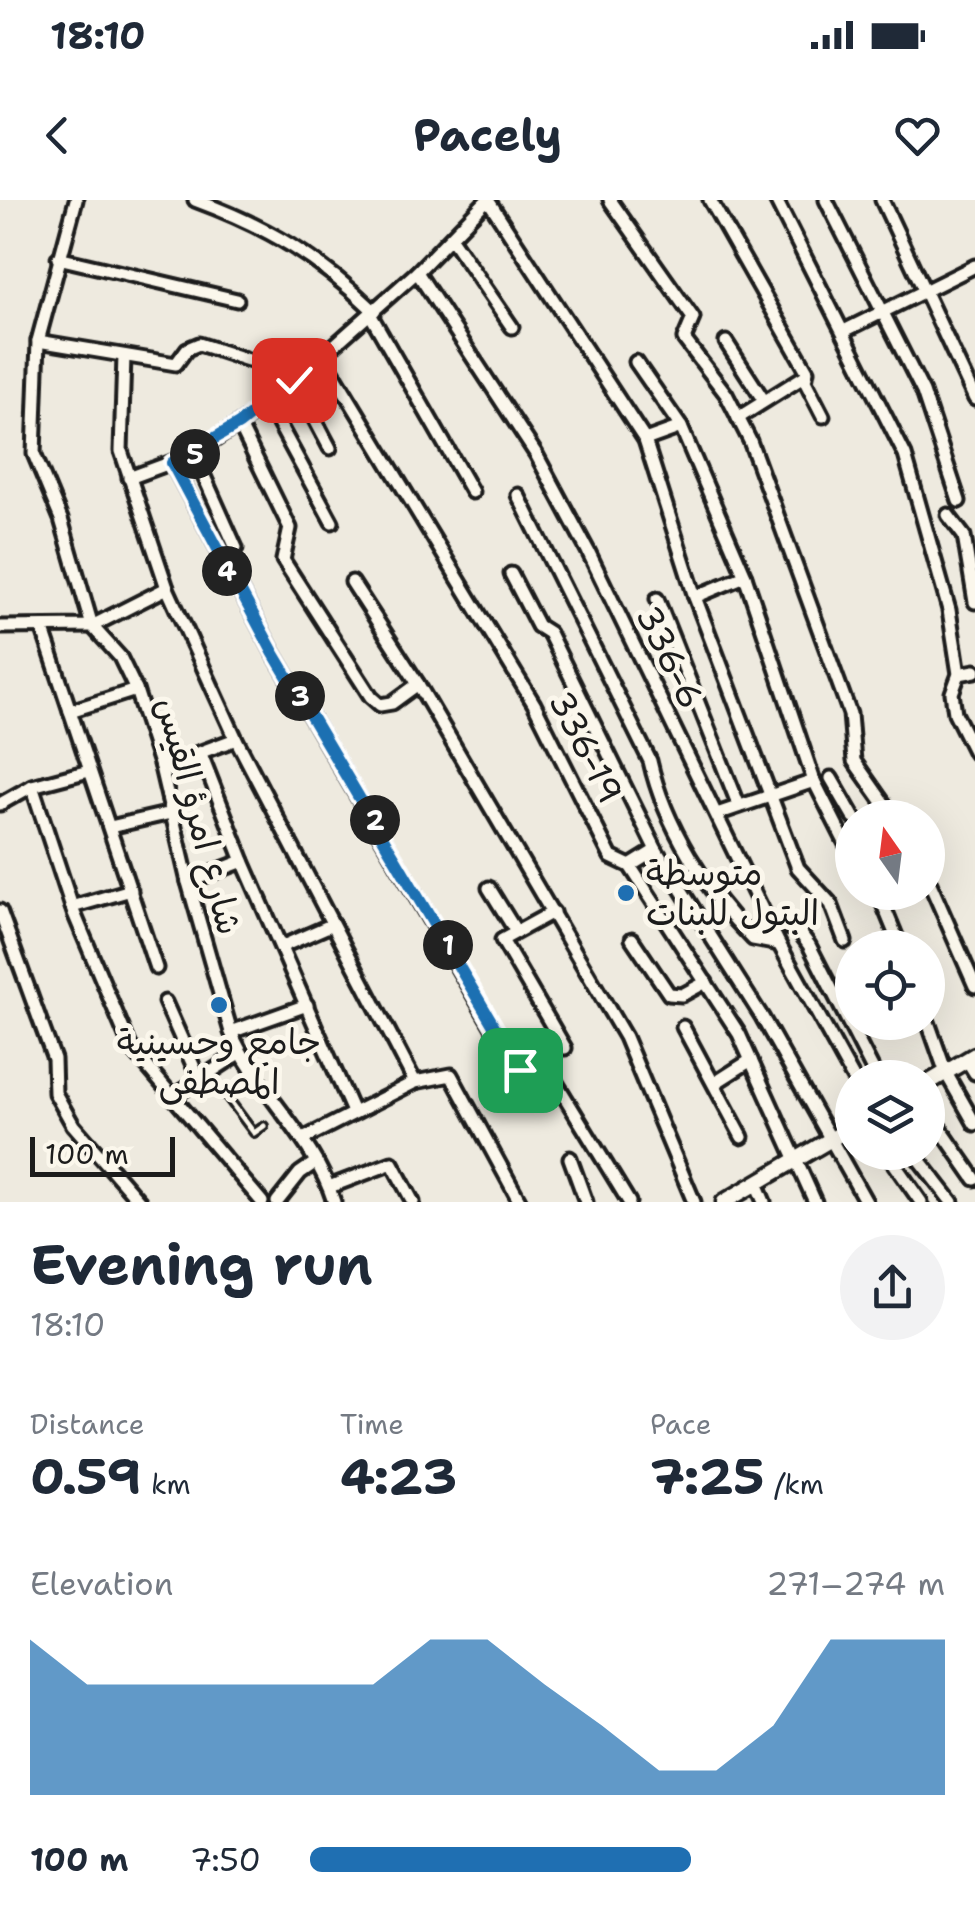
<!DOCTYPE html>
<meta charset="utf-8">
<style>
:root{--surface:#fff;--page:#f2f2f3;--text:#1f2937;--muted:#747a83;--accent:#1f6fb2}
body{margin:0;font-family:"Shantell Sans","Playpen Sans Arabic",sans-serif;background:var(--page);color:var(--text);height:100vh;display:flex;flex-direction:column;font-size:38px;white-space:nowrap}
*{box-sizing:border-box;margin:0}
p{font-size:32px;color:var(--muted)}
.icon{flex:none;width:55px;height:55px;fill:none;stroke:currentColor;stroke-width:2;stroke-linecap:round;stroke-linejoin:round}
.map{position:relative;height:1002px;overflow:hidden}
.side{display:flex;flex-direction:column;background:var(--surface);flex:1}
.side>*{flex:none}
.needle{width:65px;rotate:346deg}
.buttons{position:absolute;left:835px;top:600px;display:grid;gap:20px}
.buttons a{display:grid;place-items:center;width:110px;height:110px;border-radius:50%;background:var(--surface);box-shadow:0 10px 40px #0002;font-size:50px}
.scale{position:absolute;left:30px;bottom:25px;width:145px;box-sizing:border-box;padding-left:10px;border:5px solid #1c1c1c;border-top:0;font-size:28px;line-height:35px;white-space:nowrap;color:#1c1c1c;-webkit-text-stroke:8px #fbf7ec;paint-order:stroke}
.pin{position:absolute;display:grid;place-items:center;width:85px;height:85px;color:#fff;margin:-42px;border-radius:20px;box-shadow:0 5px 15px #0006}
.km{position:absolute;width:50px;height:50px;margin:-25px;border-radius:50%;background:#222;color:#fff;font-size:28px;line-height:50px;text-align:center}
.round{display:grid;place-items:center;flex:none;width:105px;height:105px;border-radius:52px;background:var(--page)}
.head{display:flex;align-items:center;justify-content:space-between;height:170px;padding:0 30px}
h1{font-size:55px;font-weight:700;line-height:75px}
.stats{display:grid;grid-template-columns:repeat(3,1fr);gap:15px;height:170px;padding:10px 30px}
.stats div{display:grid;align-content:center}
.stats b{font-size:50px;font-weight:700}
.stats small{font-size:28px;font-weight:400}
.stats p{font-size:28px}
.chart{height:280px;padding:20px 30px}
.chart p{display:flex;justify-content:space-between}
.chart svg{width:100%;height:180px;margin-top:10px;fill:var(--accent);opacity:.7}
ul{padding:0 30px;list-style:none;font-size:32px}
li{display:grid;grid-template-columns:160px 120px 1fr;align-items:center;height:75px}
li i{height:25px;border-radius:12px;background:var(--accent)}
.status{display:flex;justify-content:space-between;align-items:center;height:70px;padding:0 50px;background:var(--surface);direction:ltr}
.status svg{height:28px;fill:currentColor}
header{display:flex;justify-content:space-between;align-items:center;height:130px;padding:0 30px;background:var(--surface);font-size:45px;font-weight:700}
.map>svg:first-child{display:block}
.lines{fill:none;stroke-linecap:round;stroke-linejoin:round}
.service-casing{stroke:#1c1c1c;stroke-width:12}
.minor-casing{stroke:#1c1c1c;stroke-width:19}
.tertiary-casing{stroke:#1c1c1c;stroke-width:21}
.service{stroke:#fbf7ec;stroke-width:5}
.minor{stroke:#fbf7ec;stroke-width:11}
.tertiary{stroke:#fbf7ec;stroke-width:14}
.route-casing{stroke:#fff;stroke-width:20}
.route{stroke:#1f6fb2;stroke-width:12}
.poi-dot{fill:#1f6fb2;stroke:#fbf7ec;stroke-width:4}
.labels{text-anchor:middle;stroke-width:10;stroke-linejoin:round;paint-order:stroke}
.street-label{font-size:35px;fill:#1c1c1c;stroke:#fbf7ec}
.poi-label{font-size:35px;fill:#1c1c1c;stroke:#fbf7ec;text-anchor:start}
</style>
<div class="status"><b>18:10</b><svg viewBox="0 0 49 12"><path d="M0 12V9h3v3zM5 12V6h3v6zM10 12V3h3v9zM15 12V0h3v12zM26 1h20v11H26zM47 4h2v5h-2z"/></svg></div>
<header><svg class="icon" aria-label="back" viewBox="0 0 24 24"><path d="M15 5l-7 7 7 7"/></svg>Pacely<svg class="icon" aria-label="heart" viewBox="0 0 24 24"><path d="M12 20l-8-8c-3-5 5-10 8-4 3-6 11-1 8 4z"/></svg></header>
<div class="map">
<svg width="975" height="1002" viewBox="0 0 975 1002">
<rect width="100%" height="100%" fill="#eeeadf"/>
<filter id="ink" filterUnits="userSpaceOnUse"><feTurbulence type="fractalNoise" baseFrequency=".01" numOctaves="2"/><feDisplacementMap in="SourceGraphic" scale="20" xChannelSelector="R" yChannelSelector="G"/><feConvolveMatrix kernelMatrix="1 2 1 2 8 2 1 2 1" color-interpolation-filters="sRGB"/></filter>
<g filter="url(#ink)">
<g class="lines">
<defs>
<polyline id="service" points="210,874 254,933 264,926"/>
<g id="minor">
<path d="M76 0 38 141 34 254 61 319 92 426 120 457 136 490 161 567 188 682 231 832C257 893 314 937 334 1002"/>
<path d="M195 0C268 27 318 57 374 111"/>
<polyline points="488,0 645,240 695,397 798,668 831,704 845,741"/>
<polyline points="610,0 693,118 684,139 726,194 750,241 850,514 854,561 894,618"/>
<polyline points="710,0 807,171 805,181 823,216"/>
<polyline points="776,0 905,255 949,410 959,474 952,493 955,513 975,553"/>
<polyline points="826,0 923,192 959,301"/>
<polyline points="882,0 975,199"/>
<polyline points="451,38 512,127"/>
<polyline points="58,58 237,100"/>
<polyline points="417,72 536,254 588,351 779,744 853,878"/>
<polyline points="370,114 472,292"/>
<polyline points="846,130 975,66"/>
<polyline points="38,141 176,164 187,149 199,144 248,160"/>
<polyline points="726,142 764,201"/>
<polyline points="124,156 121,251 167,388 236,539 415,882"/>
<polyline points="323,156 534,504 611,657 630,666 739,834 815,1002"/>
<polyline points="636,162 681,227 745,376 814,581 852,656"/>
<polyline points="294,180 330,248"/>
<polyline points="268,204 332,322"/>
<polyline points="738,218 805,176"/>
<polyline points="239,224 290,328 283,360 371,497 380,505 392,503 418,484"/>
<polyline points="645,240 681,227"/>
<polyline points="194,254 236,348"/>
<polyline points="172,263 273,452 517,869 549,871 629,1002"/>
<polyline points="129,278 194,254 268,204 417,72 487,0"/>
<path d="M518 295 650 561C664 624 707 693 753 739L779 744"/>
<polyline points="948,315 964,336 975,402"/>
<polyline points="511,374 538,426 549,433 656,650 762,817 866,1002"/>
<polyline points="352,382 418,484 625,837 694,1002"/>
<polyline points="695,397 745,376"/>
<polyline points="657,399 739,606"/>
<polyline points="0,427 92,426 167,388"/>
<polyline points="42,427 156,768"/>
<polyline points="959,474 975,471"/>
<polyline points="70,511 136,490"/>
<polyline points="201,554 243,661 353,912"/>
<polyline points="161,567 236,539"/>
<polyline points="831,578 854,618"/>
<polyline points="32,586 74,713 130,846 262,1002"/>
<polyline points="0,604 32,586 89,571"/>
<polyline points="717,614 814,581"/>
<polyline points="110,627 171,613"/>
<polyline points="630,666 656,650"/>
<polyline points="928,679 975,786"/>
<polyline points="188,682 243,661"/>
<polyline points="489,688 515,730"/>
<polyline points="878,692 901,748"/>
<polyline points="72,707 131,690"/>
<polyline points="0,711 54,859 55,893 73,925 140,1002"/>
<polyline points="553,712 502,740 565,848"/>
<polyline points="770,722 798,730 809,745 877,878"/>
<polyline points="632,739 669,794 682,795 706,782"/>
<polyline points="283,746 331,725"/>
<polyline points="165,802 200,881"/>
<polyline points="928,822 946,873 975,924"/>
<polyline points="683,827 742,937"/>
<polyline points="231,832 307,805"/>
<polyline points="967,860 975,873"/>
<polyline points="715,883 751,860"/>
<polyline points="174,896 240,853"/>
<polyline points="928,911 975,979"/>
<polyline points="303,939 415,882 451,875 520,1002"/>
<polyline points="886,952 921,1002"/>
<polyline points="913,952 952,1002"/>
<polyline points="570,958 586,1002"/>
<polyline points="756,983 764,1002"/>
<polyline points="329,987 392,963 413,1002"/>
<polyline points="277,1002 300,973 316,962"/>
</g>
<g id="tertiary">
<polyline points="928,883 975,855"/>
<polyline points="724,1002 852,927"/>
</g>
</defs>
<use href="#service" class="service-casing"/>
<use href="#minor" class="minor-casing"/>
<use href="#tertiary" class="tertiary-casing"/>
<use href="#service" class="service"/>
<use href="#minor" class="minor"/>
<use href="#tertiary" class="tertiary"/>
</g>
</g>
<g class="lines" filter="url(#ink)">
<defs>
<polyline id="route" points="294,180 239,224 172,263 273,452 520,870"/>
</defs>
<use href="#route" class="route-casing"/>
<use href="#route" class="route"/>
</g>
<g class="poi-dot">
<circle cx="626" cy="693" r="10"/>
<circle cx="219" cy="805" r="10"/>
</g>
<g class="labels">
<g class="street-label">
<text transform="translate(670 457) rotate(64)" y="12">336-6</text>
<text transform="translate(586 547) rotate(63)" y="12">336-19</text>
<text transform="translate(199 616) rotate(75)" y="12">شارع امرؤ القيس</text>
</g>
<g class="poi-label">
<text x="646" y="685">متوسطة<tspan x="646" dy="40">البتول للبنات</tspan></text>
<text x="219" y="854" text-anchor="middle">جامع وحسينية<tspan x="219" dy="40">المصطفى</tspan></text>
</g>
</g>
</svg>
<div class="buttons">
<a><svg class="needle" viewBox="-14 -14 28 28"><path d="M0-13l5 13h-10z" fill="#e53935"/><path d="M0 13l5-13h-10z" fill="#747a83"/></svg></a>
<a><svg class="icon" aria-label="locate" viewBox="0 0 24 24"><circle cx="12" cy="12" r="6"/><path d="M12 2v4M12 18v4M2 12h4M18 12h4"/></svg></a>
<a><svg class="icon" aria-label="layers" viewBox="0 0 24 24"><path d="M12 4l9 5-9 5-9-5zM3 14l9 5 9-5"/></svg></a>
</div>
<div class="scale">100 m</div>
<div class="pin" style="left:520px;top:870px;background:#1e9e55"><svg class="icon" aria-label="arrive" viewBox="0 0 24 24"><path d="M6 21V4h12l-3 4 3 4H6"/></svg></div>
<div class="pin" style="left:294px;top:180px;background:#d93025"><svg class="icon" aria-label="check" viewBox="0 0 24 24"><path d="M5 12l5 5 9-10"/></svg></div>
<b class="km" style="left:448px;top:745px">1</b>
<b class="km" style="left:375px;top:620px">2</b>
<b class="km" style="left:300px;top:496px">3</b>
<b class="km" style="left:227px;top:371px">4</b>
<b class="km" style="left:195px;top:254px">5</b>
</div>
<section class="side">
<div class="head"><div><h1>Evening run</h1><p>18:10</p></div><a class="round"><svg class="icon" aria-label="share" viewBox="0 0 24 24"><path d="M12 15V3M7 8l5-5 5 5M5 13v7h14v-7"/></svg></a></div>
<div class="stats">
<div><p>Distance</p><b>0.59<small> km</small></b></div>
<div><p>Time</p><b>4:23</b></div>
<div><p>Pace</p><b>7:25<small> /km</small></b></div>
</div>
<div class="chart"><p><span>Elevation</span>271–274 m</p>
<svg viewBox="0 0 160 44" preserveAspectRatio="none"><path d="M0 44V6L10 17L20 17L30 17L40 17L50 17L60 17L70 6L80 6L90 17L100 27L110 38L120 38L130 27L140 6L150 6L160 6V44z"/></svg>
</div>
<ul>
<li><b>100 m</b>7:50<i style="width:60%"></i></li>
</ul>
</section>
